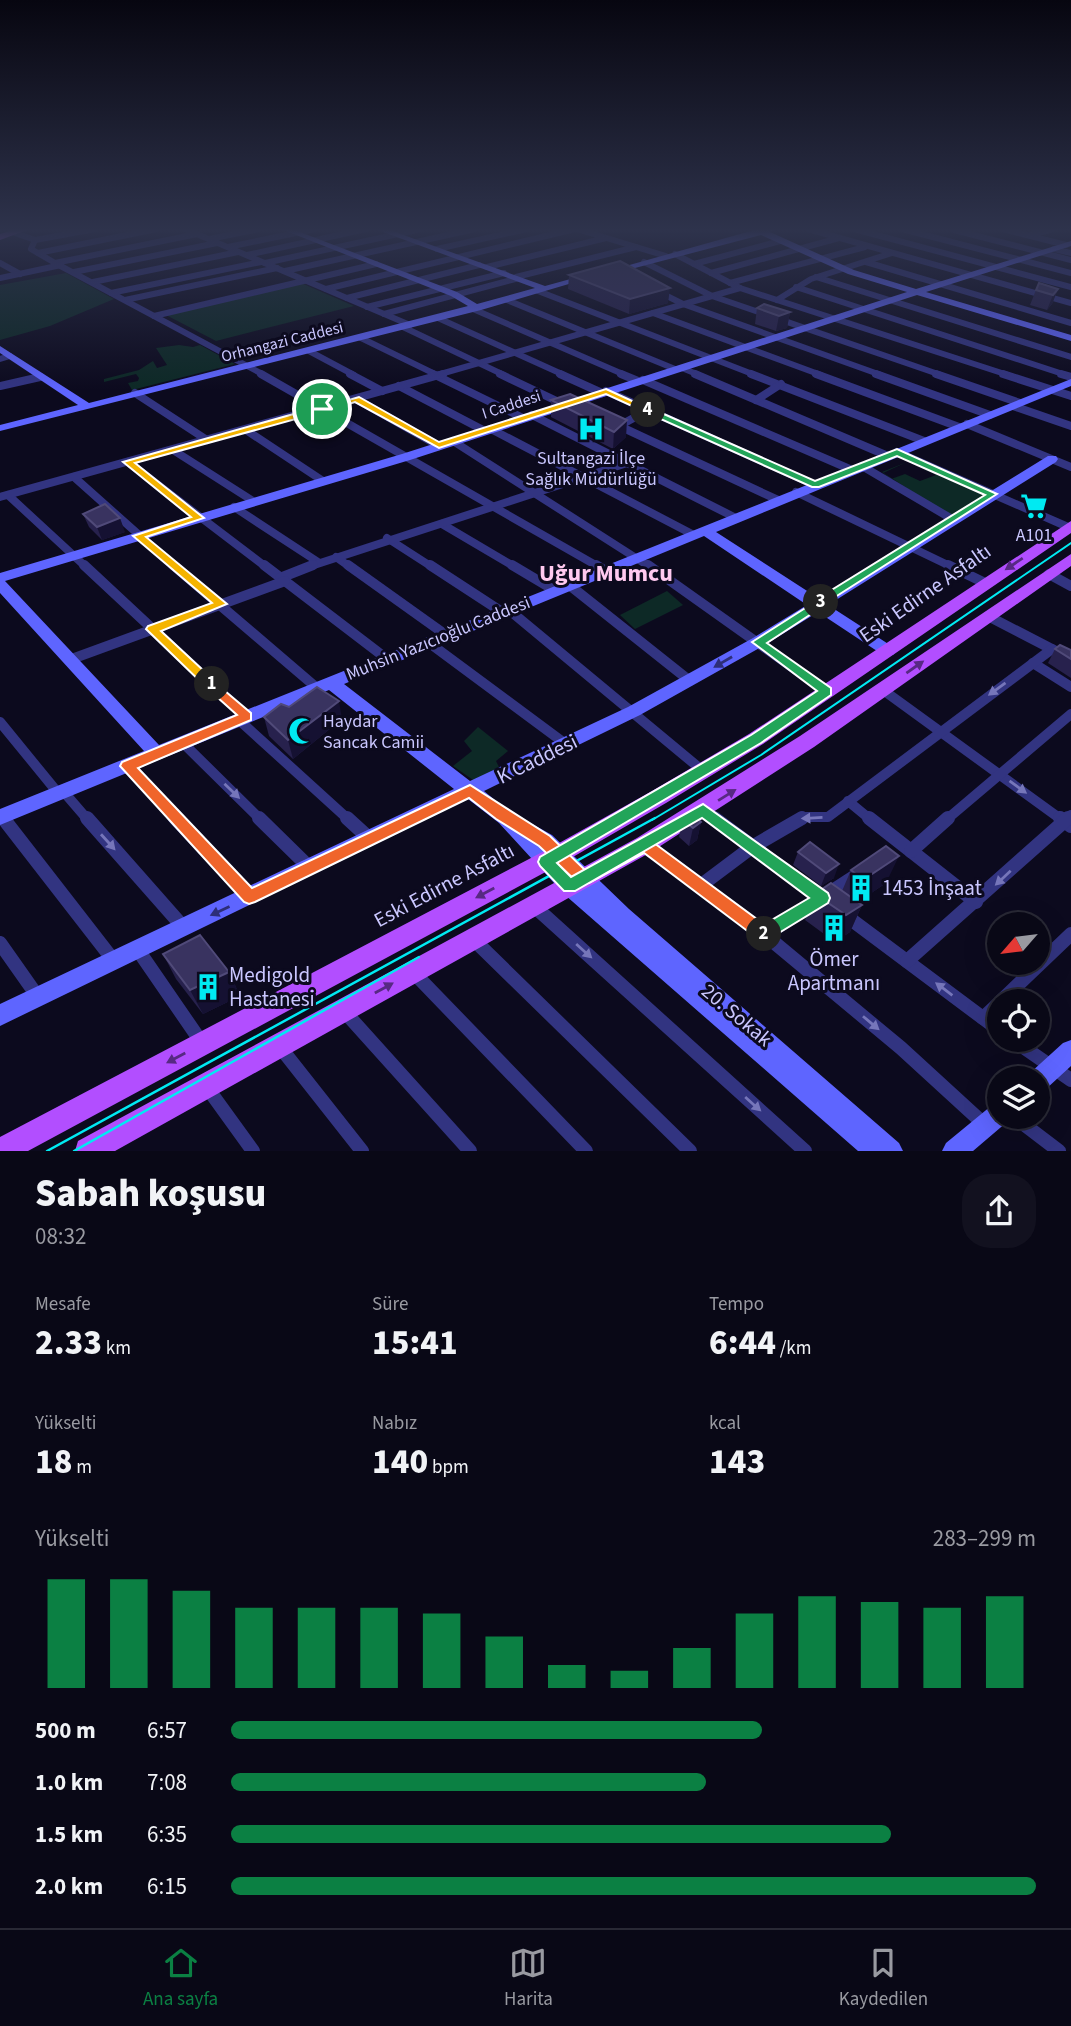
<!DOCTYPE html>
<html lang="tr">
<meta charset="utf-8">
<style>
:root{--surface:#090816;--page:#12111f;--text:#f1f3f6;--muted:#999aa1;--line:#292935;--accent:#0b8043}
body{margin:0;font-family:"Source Sans 3",sans-serif;background:var(--page);color:var(--text);height:100vh;display:flex;flex-direction:column;font-size:26px;white-space:nowrap}
*{box-sizing:border-box;margin:0}
p{font-size:23px;color:var(--muted)}
.icon{flex:none;width:38px;height:38px;fill:none;stroke:currentColor;stroke-width:2;stroke-linecap:round;stroke-linejoin:round}
.map{position:relative;height:1151px;overflow:hidden}
.panel{display:flex;flex-direction:column;background:var(--surface);flex:1}
.panel>*{flex:none}
.needle{width:46px;rotate:242deg}
.tools{position:absolute;left:987px;top:912px;display:grid;gap:14px}
.tools a{display:grid;place-items:center;width:63px;height:63px;border-radius:50%;background:var(--surface);box-shadow:0 7px 28px #0002,0 0 0 2px var(--line);font-size:35px}
.pin{position:absolute;display:grid;place-items:center;width:60px;height:60px;color:#fff;margin:-30px;border:4px solid #fff;border-radius:50%;box-shadow:0 2px 7px #0007}
.km{position:absolute;width:35px;height:35px;margin:-18px;border-radius:50%;background:#222;color:#fff;font-size:19px;line-height:35px;text-align:center}
.round{display:grid;place-items:center;flex:none;width:74px;height:74px;border-radius:28px;background:var(--page)}
.headline{display:flex;align-items:center;justify-content:space-between;height:119px;padding:0 35px}
h1{font-size:38px;font-weight:800;line-height:52px}
.stats{display:grid;grid-template-columns:repeat(3,1fr);gap:10px;height:119px;padding:7px 35px}
.stats div{display:grid;align-content:center}
.stats b{font-size:35px;font-weight:800}
.stats small{font-size:19px;font-weight:400}
.stats p{font-size:19px}
.chart{height:196px;padding:14px 35px}
.chart p{display:flex;justify-content:space-between}
.chart svg{width:100%;height:126px;margin-top:7px;stroke:var(--accent);stroke-width:6}
ul{padding:0 35px;list-style:none;font-size:23px}
li{display:grid;grid-template-columns:112px 84px 1fr;align-items:center;height:52px}
li i{height:18px;border-radius:9px;background:var(--accent)}
.tab-bar{display:flex;justify-content:space-around;align-items:center;height:98px;border-top:2px solid var(--line);background:var(--surface);font-size:19px;color:var(--muted)}
.tab-bar a{display:grid;justify-items:center;gap:4px}
.tab-bar .active{color:var(--accent)}
.map>svg:first-child{display:block}
.green{fill:#0d2926;fill-rule:evenodd}
.lines{fill:none;stroke-linecap:round;stroke-linejoin:round}
.street-far3{stroke:#323481;stroke-width:6}
.street-far2{stroke:#323481;stroke-width:8}
.street-far1{stroke:#323481;stroke-width:10}
.street{stroke:#323481;stroke-width:14}
.secondary{fill:#5e65ff;fill-rule:evenodd}
.primary{fill:#b24eff;fill-rule:evenodd}
.tram-far1{stroke:#00eaf2;stroke-width:2}
.tram{stroke:#00eaf2;stroke-width:2.5}
.wall{fill:#27214d}
.shaded-wall{fill:#151132}
.building{fill:#393360;stroke:#504a79;stroke-width:2}
.oneway{fill:#572983}
.oneway2{fill:#2d2e78}
.oneway3{fill:#7676ba}
.split-1{fill:#f5b400;stroke:#fff;stroke-width:2}
.split-2{fill:#f0652b;stroke:#fff;stroke-width:2}
.split-3{fill:#22a559;stroke:#fff;stroke-width:2}
.split-4{fill:#22a559;stroke:#fff;stroke-width:2}
.split-5{fill:#f5b400;stroke:#fff;stroke-width:2}
.labels{text-anchor:middle;stroke-width:6;stroke-linejoin:round;paint-order:stroke}
.far-street-label{font-size:16px;fill:#cac7ff;stroke:#0c0a1e}
.poi-label{font-size:18px;fill:#cac7ff;stroke:#0c0a1e}
.street-label{font-size:18px;fill:#cac7ff;stroke:#0c0a1e}
.near-street-label{font-size:21px;fill:#cac7ff;stroke:#0c0a1e}
.near-poi-label{font-size:21px;fill:#cac7ff;stroke:#0c0a1e;text-anchor:start}
.district-label{font-size:24px;font-weight:bold;fill:#ffc9ef;stroke:#0c0a1e}
</style>
<div class="map">
<svg width="1071" height="1151" viewBox="0 0 1071 1151">
<rect width="100%" height="100%" fill="#0c0a1e"/>
<g class="green">
<polygon points="66,273 114,299 50,326 0,340 0,285"/>
<polygon points="301,283 354,306 216,341 166,315"/>
<polygon points="179,345 193,347 200,345 235,364 132,390 128,383 138,381 139,378 136,374 104,382 104,379 139,370 153,361 157,368 167,365 156,348"/>
<path d="M907 462 984 495 950 516 882 472ZM907 462 936 475 920 481 905 474 891 479 883 473Z"/>
<polygon points="667,591 683,605 635,629 620,615"/>
<polygon points="478,727 508,751 496,761 499,767 476,782 453,766 472,751 464,741"/>
</g>
<g class="lines">
<g class="street-far3">
<polyline points="185,229 410,325"/>
<polyline points="577,229 666,256"/>
<polyline points="808,229 1071,303"/>
<polyline points="854,229 1071,287"/>
<polyline points="902,229 1071,273"/>
<polyline points="1003,229 1066,245"/>
<polyline points="954,230 1071,260"/>
<polyline points="15,233 35,240 31,249 55,263 264,375"/>
<polyline points="1031,235 1053,229"/>
<polyline points="209,239 259,229"/>
<polyline points="35,240 95,229"/>
<polyline points="228,247 315,229"/>
<polyline points="437,249 527,229"/>
<polyline points="1054,249 1071,253"/>
<polyline points="38,253 157,229"/>
<polyline points="675,254 740,288 1008,375"/>
<polyline points="247,255 366,229"/>
<polyline points="644,262 712,296 941,375"/>
<polyline points="866,262 1071,323"/>
<polyline points="0,263 20,274"/>
<polyline points="55,263 197,234"/>
<polyline points="265,263 421,229"/>
<polyline points="694,264 780,241"/>
<polyline points="487,267 606,238"/>
<polyline points="285,271 475,229"/>
<polyline points="74,272 217,243"/>
<polyline points="711,273 839,238"/>
<polyline points="516,277 636,247"/>
<polyline points="816,277 1071,357"/>
<polyline points="0,278 61,265"/>
<polyline points="93,282 238,252"/>
<polyline points="730,283 865,247"/>
<polyline points="796,287 1066,375"/>
<polyline points="326,289 575,229"/>
<polyline points="538,291 755,375"/>
<polyline points="659,292 683,304 881,375"/>
<polyline points="111,293 261,262"/>
<polyline points="347,298 479,265"/>
<polyline points="125,300 277,268"/>
<polyline points="507,300 675,369"/>
<polyline points="777,300 811,279 892,253"/>
<polyline points="367,307 504,273"/>
<polyline points="473,309 625,375"/>
<polyline points="653,313 821,375"/>
<polyline points="384,314 519,278"/>
<polyline points="154,316 376,264"/>
<polyline points="438,318 564,375"/>
<polyline points="403,327 504,375"/>
<polyline points="361,338 437,375"/>
<polyline points="309,351 354,375"/>
<polyline points="0,359 10,356"/>
<polyline points="682,368 699,375"/>
<polyline points="437,375 740,288"/>
</g>
<g class="street-far2">
<polyline points="261,374 599,567"/>
<polyline points="350,374 382,391"/>
<polyline points="433,374 523,418"/>
<polyline points="500,374 563,404"/>
<polyline points="560,374 602,393"/>
<polyline points="621,374 638,381"/>
<polyline points="695,374 888,456"/>
<polyline points="751,374 924,441"/>
<polyline points="816,374 959,427"/>
<polyline points="876,374 990,415"/>
<polyline points="936,374 1020,403"/>
<polyline points="1003,374 1071,396"/>
<polyline points="1061,374 1071,377"/>
<polyline points="643,380 852,470"/>
<polyline points="0,386 40,377"/>
<polyline points="399,386 485,431"/>
<polyline points="606,391 815,485"/>
<polyline points="135,393 207,440"/>
<polyline points="356,399 439,446"/>
<polyline points="756,400 781,384"/>
<polyline points="1013,406 1071,426"/>
<polyline points="532,415 734,517"/>
<polyline points="967,424 1071,467"/>
<polyline points="617,425 778,500"/>
<polyline points="619,426 648,410"/>
<polyline points="491,429 692,534"/>
<polyline points="246,430 323,481"/>
<polyline points="453,441 650,567"/>
<polyline points="173,450 253,501"/>
<polyline points="897,452 1068,527"/>
<polyline points="128,462 266,567"/>
<polyline points="862,466 952,519"/>
<polyline points="74,477 175,567"/>
<polyline points="796,492 952,567"/>
<polyline points="8,495 86,567"/>
<polyline points="0,497 443,374"/>
<polyline points="234,507 318,562"/>
<polyline points="442,524 515,567"/>
<polyline points="387,538 432,567"/>
<polyline points="336,557 350,567"/>
<polyline points="308,567 627,463"/>
</g>
<g class="street-far1">
<polyline points="84,565 247,717"/>
<polyline points="173,565 317,688"/>
<polyline points="264,565 387,659"/>
<polyline points="348,565 446,635"/>
<polyline points="430,565 502,612"/>
<polyline points="512,565 554,590"/>
<polyline points="596,565 604,570"/>
<polyline points="648,565 827,692"/>
<polyline points="948,565 985,583"/>
<polyline points="1049,574 1071,586"/>
<polyline points="280,578 313,565"/>
<polyline points="568,584 690,681"/>
<polyline points="508,609 703,771"/>
<polyline points="988,616 1071,659"/>
<polyline points="428,642 567,745"/>
<polyline points="69,660 285,581"/>
<polyline points="1033,663 1071,687"/>
<polyline points="883,690 1062,820"/>
<polyline points="239,720 349,820"/>
<polyline points="0,722 58,793"/>
<polyline points="183,743 261,820"/>
<polyline points="127,766 177,820"/>
<polyline points="63,791 88,820"/>
<polyline points="848,801 871,820"/>
<polyline points="703,810 716,820"/>
<polyline points="2,816 5,820"/>
<polyline points="799,820 803,817 828,817 1052,649"/>
<polyline points="946,820 1071,714"/>
<polyline points="1066,820 1071,815"/>
</g>
<g class="street">
<polyline points="3,818 114,961"/>
<polyline points="87,818 184,928"/>
<polyline points="175,818 249,897"/>
<polyline points="259,818 310,868"/>
<polyline points="347,818 370,839"/>
<polyline points="714,818 825,900"/>
<polyline points="869,818 976,902"/>
<polyline points="1060,818 1071,826"/>
<polyline points="644,845 765,935 901,1048 984,1124"/>
<polyline points="911,851 948,818"/>
<polyline points="700,886 752,847 802,818"/>
<polyline points="534,906 805,1151"/>
<polyline points="845,915 999,1030"/>
<polyline points="765,935 857,875"/>
<polyline points="473,939 690,1151"/>
<polyline points="0,943 38,997"/>
<polyline points="138,950 202,1043"/>
<polyline points="907,961 1068,818"/>
<polyline points="414,973 586,1151"/>
<polyline points="1001,1001 1071,934"/>
<polyline points="344,1011 470,1151"/>
<polyline points="983,1018 999,1003"/>
<polyline points="1013,1040 1071,1080"/>
<polyline points="280,1047 362,1151"/>
<polyline points="206,1086 253,1151"/>
<polyline points="1013,1116 1059,1151"/>
</g>
<g class="secondary">
<polygon points="281,229 292,229 457,292 477,304 535,288 375,229 387,229 545,286 585,275 589,278 481,310 0,431 0,425 78,405 0,353 0,346 89,403 468,306 451,296"/>
<path d="M758 229H777L770 232 854 270 916 289 1071 241V246L926 292 1071 335V341L917 295 410 460 5 581 159 745 1071 379V386L716 532 818 598 1048 456H1056L1058 459 1056 462 828 605 893 647 896 651 893 655H883L818 612 763 646 640 715 484 791 507 810 552 835 629 909 899 1143 903 1151H858L565 895 499 823 468 799 0 1026V1004L454 789 329 690 0 825V809L144 751 0 593V573L402 454 907 292 848 274 761 235 612 274 608 271ZM704 536 807 605 753 638 628 707 470 781 344 684Z"/>
<polygon points="1071,1040 1071,1066 1046,1089 1038,1092 1038,1078 1028,1078 1030,1073 1063,1043"/>
<polygon points="999,1102 999,1116 1010,1116 1007,1122 973,1151 942,1151 946,1143 991,1106"/>
</g>
<g class="primary">
<polygon points="16,229 30,229 0,240 0,234"/>
<polygon points="1071,521 1071,533 763,744 666,803 566,861 28,1151 0,1151 0,1137 552,847 652,791 749,734"/>
<polygon points="1071,554 1071,566 814,747 651,852 115,1151 75,1151 78,1141 637,838 800,736"/>
</g>
<polyline class="tram-far1" points="652,820 761,755 1071,543"/>
<g class="tram">
<polyline points="47,1151 655,818"/>
<polyline points="74,1151 419,957"/>
</g>
</g>
<g class="wall">
<polygon points="569,275 668,303 629,314 568,289"/>
<polygon points="1058,289 1052,304 1047,310 1030,305 1036,290"/>
<polygon points="757,308 790,312 787,328 776,331 755,324"/>
<polygon points="551,400 626,437 613,449 551,417"/>
<polygon points="83,514 125,532 102,540 89,527"/>
<polygon points="1055,649 1071,650 1071,678 1048,663"/>
<polygon points="289,707 342,719 293,759 269,736 264,717"/>
<polygon points="682,819 701,822 697,840 689,846 679,837"/>
<polygon points="798,852 834,878 821,886 793,865"/>
<polygon points="851,870 886,883 858,902 862,905 850,932 835,942 805,920 815,894 842,891"/>
<polygon points="163,954 229,972 240,996 203,1014 176,979"/>
</g>
<g class="shaded-wall">
<polygon points="670,288 668,303 629,314 630,299"/>
<polygon points="1058,289 1052,304 1047,310 1053,295"/>
<polygon points="790,312 787,328 776,331 779,316"/>
<polygon points="627,420 626,437 613,449 614,432"/>
<polygon points="120,518 125,532 102,540 97,527"/>
<polygon points="339,701 342,719 293,759 288,740"/>
<polygon points="701,822 697,840 689,846 693,828"/>
<polygon points="899,856 886,883 851,907 863,880"/>
<polygon points="839,864 834,878 821,886 826,873"/>
<polygon points="862,905 850,932 835,942 846,915"/>
<polygon points="229,972 240,996 203,1014 190,990"/>
</g>
<g class="building">
<polygon points="620,261 670,288 630,299 569,275"/>
<polygon points="1039,283 1058,289 1053,295 1036,290"/>
<polygon points="764,304 790,312 779,316 757,308"/>
<polygon points="570,394 627,420 614,432 551,400"/>
<polygon points="105,504 120,518 97,527 83,514"/>
<polygon points="1060,645 1071,650 1071,659 1055,649"/>
<polygon points="317,687 339,701 288,740 264,717 281,704 289,707"/>
<polygon points="691,813 701,822 693,828 682,819"/>
<polygon points="810,842 839,864 826,873 798,852"/>
<polygon points="886,846 899,856 863,880 851,870"/>
<polygon points="831,883 862,905 846,915 815,894"/>
<polygon points="200,935 229,972 190,990 163,954"/>
</g>
<defs><path id="oneway-solid" d="M-6-.8H1V-3.2L6.5 0L1 3.2V.8H-6Z" transform="scale(1.75)"/></defs>
<g class="oneway">
<use href="#oneway-solid" transform="translate(1014 564) rotate(146)"/>
<use href="#oneway-solid" transform="translate(915 667) rotate(-35)"/>
<use href="#oneway-solid" transform="translate(727 795) rotate(-32)"/>
<use href="#oneway-solid" transform="translate(485 893) rotate(152)"/>
<use href="#oneway-solid" transform="translate(384 988) rotate(-29)"/>
<use href="#oneway-solid" transform="translate(176 1058) rotate(152)"/>
</g>
<g class="oneway2">
<use href="#oneway-solid" transform="translate(723 662) rotate(150)"/>
<use href="#oneway-solid" transform="translate(220 911) rotate(155)"/>
</g>
<g class="oneway3">
<use href="#oneway-solid" transform="translate(997 689) rotate(144)"/>
<use href="#oneway-solid" transform="translate(1018 787) rotate(36)"/>
<use href="#oneway-solid" transform="translate(232 791) rotate(44)"/>
<use href="#oneway-solid" transform="translate(812 818) rotate(177)"/>
<use href="#oneway-solid" transform="translate(108 842) rotate(48)"/>
<use href="#oneway-solid" transform="translate(1003 878) rotate(137)"/>
<use href="#oneway-solid" transform="translate(584 951) rotate(42)"/>
<use href="#oneway-solid" transform="translate(944 989) rotate(-143)"/>
<use href="#oneway-solid" transform="translate(871 1023) rotate(40)"/>
<use href="#oneway-solid" transform="translate(753 1104) rotate(42)"/>
</g>
<linearGradient id="sky" x2="0" y2="1"><stop stop-color="#070610"/><stop offset="0.59" stop-color="#2e334c"/><stop offset="1" stop-color="#2e334c" stop-opacity="0"/></linearGradient>
<rect width="1071" height="390" fill="url(#sky)"/>
<polygon class="split-1" points="322,406 326,409 325,411 135,463 204,518 146,537 227,604 161,631 218,684 216,688 207,688 146,629 148,626 212,603 133,536 191,517 123,462"/>
<polygon class="split-2" points="212,680 251,713 251,720 138,768 252,888 470,785 550,836 585,870 639,840 650,840 769,928 772,934 769,939 764,942 758,939 644,853 589,883 578,883 539,846 496,819 469,798 255,902 249,904 244,902 120,766 122,762 237,715 207,688 207,681"/>
<polygon class="split-3" points="821,598 825,599 825,605 767,643 831,688 831,695 761,743 557,863 571,877 703,804 828,893 830,898 828,903 769,939 764,942 758,939 755,934 758,928 809,898 702,818 575,891 564,891 540,866 538,862 540,857 751,735 817,691 752,642"/>
<polygon class="split-4" points="648,407 815,481 897,449 997,494 821,606 817,605 817,599 985,495 897,456 819,487 812,487 645,412 643,410"/>
<polygon class="split-5" points="606,389 652,410 645,412 606,394 439,448 355,402 322,412 317,409 359,397 439,442"/>
<defs>
<symbol id="hospital-bare" viewBox="-9 -9 18 18"><path d="M-5-5h3v3.5h4V-5h3V5h-3V1.5h-4V5h-3Z" fill="#00eaf2" stroke="#0c0a1e" stroke-width="2.5" paint-order="stroke"/></symbol>
<symbol id="supermarket-bare" viewBox="-9 -9 18 18"><path d="M-6-5.5h2.5l.6 2H6L4.5 2H-2.5L-4.4-4H-6ZM-1.5 3.2a1.3 1.3 0 1 0 .1 0ZM3 3.2a1.3 1.3 0 1 0 .1 0Z" fill="#00eaf2" stroke="#0c0a1e" stroke-width="2.5" paint-order="stroke"/></symbol>
<symbol id="mosque-bare" viewBox="-9 -9 18 18"><path d="M3.5-4.9A6 6 0 1 0 3.5 4.9A5 5 0 1 1 3.5-4.9Z" fill="#00eaf2" stroke="#0c0a1e" stroke-width="2.5" paint-order="stroke"/></symbol>
<symbol id="building-bare" viewBox="-9 -9 18 18"><path d="M-4-6H4V6H1V3H-1V6H-4ZM-2.5-4.3h1.7v1.8h-1.7ZM.8-4.3h1.7v1.8H.8ZM-2.5-1h1.7V.8h-1.7ZM.8-1h1.7V.8H.8Z" fill="#00eaf2" stroke="#0c0a1e" stroke-width="2.5" paint-order="stroke"/></symbol>
</defs>
<g fill-rule="evenodd">
<use href="#hospital-bare" x="572" y="410" width="38" height="38"/>
<use href="#supermarket-bare" x="1015" y="487" width="38" height="38"/>
<use href="#mosque-bare" x="283" y="712" width="38" height="38"/>
<use href="#building-bare" x="842" y="869" width="38" height="38"/>
<use href="#building-bare" x="815" y="909" width="38" height="38"/>
<use href="#building-bare" x="189" y="968" width="38" height="38"/>
</g>
<g class="labels">
<g class="far-street-label">
<text transform="translate(282 341) rotate(-14)" y="6">Orhangazi Caddesi</text>
<text transform="translate(511 404) rotate(-18)" y="6">I Caddesi</text>
</g>
<g class="poi-label">
<text x="591" y="464">Sultangazi İlçe<tspan x="591" dy="21">Sağlık Müdürlüğü</tspan></text>
<text x="1034" y="541">A101</text>
<text x="323" y="727" text-anchor="start">Haydar<tspan x="323" dy="21">Sancak Camii</tspan></text>
</g>
<g class="street-label">
<text transform="translate(438 638) rotate(-22)" y="6">Muhsin Yazıcıoğlu Caddesi</text>
</g>
<g class="near-street-label">
<text transform="translate(925 593) rotate(-35)" y="7">Eski Edirne Asfaltı</text>
<text transform="translate(537 759) rotate(-26)" y="7">K Caddesi</text>
<text transform="translate(444 885) rotate(-28)" y="7">Eski Edirne Asfaltı</text>
<text transform="translate(737 1015) rotate(40)" y="7">20. Sokak</text>
</g>
<g class="near-poi-label">
<text x="882" y="895">1453 İnşaat</text>
<text x="834" y="966" text-anchor="middle">Ömer<tspan x="834" dy="24">Apartmanı</tspan></text>
<text x="229" y="982">Medigold<tspan x="229" dy="24">Hastanesi</tspan></text>
</g>
<g class="district-label">
<text x="606" y="581">Uğur Mumcu</text>
</g>
</g>
</svg>
<div class="tools">
<a><svg class="needle" viewBox="-14 -14 28 28"><path d="M0-13l5 13h-10z" fill="#e53935"/><path d="M0 13l5-13h-10z" fill="#999aa1"/></svg></a>
<a><svg class="icon" aria-label="locate" viewBox="0 0 24 24"><circle cx="12" cy="12" r="6"/><path d="M12 2v4M12 18v4M2 12h4M18 12h4"/></svg></a>
<a><svg class="icon" aria-label="layers" viewBox="0 0 24 24"><path d="M12 4l9 5-9 5-9-5zM3 14l9 5 9-5"/></svg></a>
</div>
<div class="pin" style="left:322px;top:409px;background:#1e9e55"><svg class="icon" aria-label="arrive" viewBox="0 0 24 24"><path d="M6 21V4h12l-3 4 3 4H6"/></svg></div>
<b class="km" style="left:212px;top:684px">1</b>
<b class="km" style="left:764px;top:934px">2</b>
<b class="km" style="left:821px;top:602px">3</b>
<b class="km" style="left:648px;top:410px">4</b>
</div>
<section class="panel">
<div class="headline"><div><h1>Sabah koşusu</h1><p>08:32</p></div><a class="round"><svg class="icon" aria-label="share" viewBox="0 0 24 24"><path d="M12 15V3M7 8l5-5 5 5M5 13v7h14v-7"/></svg></a></div>
<div class="stats">
<div><p>Mesafe</p><b>2.33<small> km</small></b></div>
<div><p>Süre</p><b>15:41</b></div>
<div><p>Tempo</p><b>6:44<small> /km</small></b></div>
</div>
<div class="stats">
<div><p>Yükselti</p><b>18<small> m</small></b></div>
<div><p>Nabız</p><b>140<small> bpm</small></b></div>
<div><p>kcal</p><b>143</b></div>
</div>
<div class="chart"><p><span>Yükselti</span>283–299 m</p>
<svg viewBox="0 0 160 44" preserveAspectRatio="none"><path d="M5 44V6M15 44V6M25 44V10M35 44V16M45 44V16M55 44V16M65 44V18M75 44V26M85 44V36M95 44V38M105 44V30M115 44V18M125 44V12M135 44V14M145 44V16M155 44V12"/></svg>
</div>
<ul>
<li><b>500 m</b>6:57<i style="width:66%"></i></li>
<li><b>1.0 km</b>7:08<i style="width:59%"></i></li>
<li><b>1.5 km</b>6:35<i style="width:82%"></i></li>
<li><b>2.0 km</b>6:15<i style="width:100%"></i></li>
</ul>
</section>
<nav class="tab-bar">
<a class="active"><svg class="icon" aria-label="home" viewBox="0 0 24 24"><path d="M3 11l9-7 9 7M6 9v11h12V9"/></svg>Ana sayfa</a>
<a><svg class="icon" aria-label="map" viewBox="0 0 24 24"><path d="M3 6l6-2 6 2 6-2v14l-6 2-6-2-6 2zM9 4v14M15 6v14"/></svg>Harita</a>
<a><svg class="icon" aria-label="saved" viewBox="0 0 24 24"><path d="M7 4h10v16l-5-4-5 4z"/></svg>Kaydedilen</a>
</nav>
